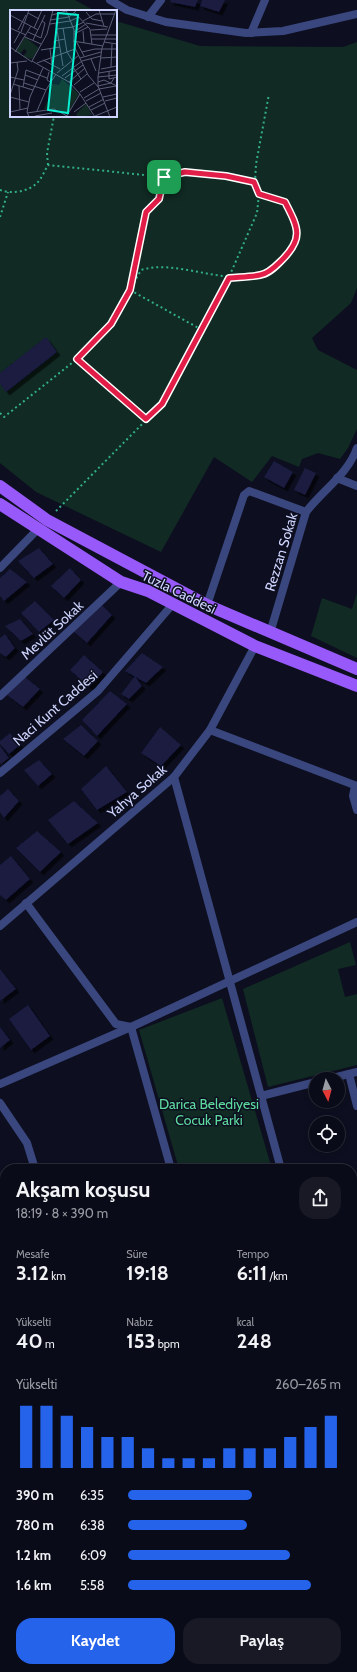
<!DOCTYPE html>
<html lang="tr">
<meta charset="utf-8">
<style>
:root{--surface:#0a0b18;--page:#181925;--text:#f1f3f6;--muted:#999ba2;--line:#2a2b37;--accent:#2563eb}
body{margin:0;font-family:Cabin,sans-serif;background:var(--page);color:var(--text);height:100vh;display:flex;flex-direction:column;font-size:15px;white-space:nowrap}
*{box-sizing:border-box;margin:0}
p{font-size:13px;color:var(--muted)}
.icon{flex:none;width:22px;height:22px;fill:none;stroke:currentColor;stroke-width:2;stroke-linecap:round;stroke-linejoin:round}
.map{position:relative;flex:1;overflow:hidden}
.drawer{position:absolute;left:0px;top:1164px;width:357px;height:508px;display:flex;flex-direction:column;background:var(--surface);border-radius:16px 16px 0 0;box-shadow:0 2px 6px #0003,0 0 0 1px var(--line)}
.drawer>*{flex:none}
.needle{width:26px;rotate:174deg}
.buttons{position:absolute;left:309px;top:1072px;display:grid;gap:8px}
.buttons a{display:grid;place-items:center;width:36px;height:36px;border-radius:50%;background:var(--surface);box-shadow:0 2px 6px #0003,0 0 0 1px var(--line);font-size:20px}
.pin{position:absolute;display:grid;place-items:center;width:34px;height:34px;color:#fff;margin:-17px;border-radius:8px;box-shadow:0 2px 6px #0006}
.round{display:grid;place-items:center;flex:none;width:42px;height:42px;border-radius:16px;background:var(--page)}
.headline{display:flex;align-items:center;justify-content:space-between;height:68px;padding:0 16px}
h1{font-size:22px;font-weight:700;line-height:30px}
.metrics{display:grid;grid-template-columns:repeat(3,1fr);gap:6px;height:68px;padding:4px 16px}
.metrics div{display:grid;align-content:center}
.metrics b{font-size:20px;font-weight:700}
.metrics small{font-size:11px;font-weight:400}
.metrics p{font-size:11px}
.chart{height:112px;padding:8px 16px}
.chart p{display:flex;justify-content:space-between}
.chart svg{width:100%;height:72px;margin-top:4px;stroke:var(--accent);stroke-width:6}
.action{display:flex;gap:8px;margin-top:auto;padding:8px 16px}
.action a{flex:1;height:46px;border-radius:16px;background:var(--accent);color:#fff;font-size:16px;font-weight:700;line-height:46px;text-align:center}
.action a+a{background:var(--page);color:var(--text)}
ul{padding:0 16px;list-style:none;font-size:13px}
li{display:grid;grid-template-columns:64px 48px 1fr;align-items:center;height:30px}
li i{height:10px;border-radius:5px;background:var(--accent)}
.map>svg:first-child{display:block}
.green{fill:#112a23}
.building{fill:#1a1b40;filter:url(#shadow)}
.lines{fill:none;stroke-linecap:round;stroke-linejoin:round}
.path{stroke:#31ae89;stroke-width:2;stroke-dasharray:2 3;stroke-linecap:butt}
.minor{stroke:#3a477e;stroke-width:8}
.tertiary{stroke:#3a477e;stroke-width:8}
.primary{stroke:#9859fa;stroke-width:12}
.route-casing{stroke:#fff;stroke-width:8}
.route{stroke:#e11d48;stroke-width:5}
.labels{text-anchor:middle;stroke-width:3;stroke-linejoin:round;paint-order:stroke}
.street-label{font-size:14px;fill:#ced4fd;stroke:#0d0f20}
.park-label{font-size:14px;fill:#5ddb9e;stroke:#0d0f20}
.inset-road{fill:none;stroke:#5a5e78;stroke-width:1}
.view{fill:#08f0d1;fill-opacity:0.15;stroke:#08f0d1;stroke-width:2}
.inset-edge{fill:none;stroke:#ced4fd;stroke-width:2}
</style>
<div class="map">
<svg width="357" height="1672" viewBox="0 0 357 1672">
<defs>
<filter id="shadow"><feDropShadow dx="3.5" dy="3.5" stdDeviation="0" flood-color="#0009"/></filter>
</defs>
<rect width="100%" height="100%" fill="#0d0f20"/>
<g class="green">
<polygon points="0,0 75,0 95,11 11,11 11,116 116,116 116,21 200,46 343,47 357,42 357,288 351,303 312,338 318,350 357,370 357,429 348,448 340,459 318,453 302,459 299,467 272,456 252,482 214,457 161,552 36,492 0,463"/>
<polygon points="357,593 357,658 311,636 322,598 352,609"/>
<polygon points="350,942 356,965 338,969 345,997 357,994 357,1065 268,1087 243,989"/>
<polygon points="222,998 272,1169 179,1169 139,1030"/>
</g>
<g class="building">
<polygon points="171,0 198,0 195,7 170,2"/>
<polygon points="202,0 225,0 219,12 200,6"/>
<polygon points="46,337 57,352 6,392 0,384 0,373"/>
<polygon points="274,461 293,472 284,488 264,477"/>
<polygon points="305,468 316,473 305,495 294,490"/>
<polygon points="39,548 53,564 34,578 18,561"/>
<polygon points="70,568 81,580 64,598 51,586"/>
<polygon points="10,569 27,582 4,601 0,596 0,578"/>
<polygon points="35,601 54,620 39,632 21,613"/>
<polygon points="101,604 112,615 87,643 73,631"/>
<polygon points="20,619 33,634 21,641 5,626"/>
<polygon points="5,634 15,648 6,657 0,653 0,638"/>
<polygon points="142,653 163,667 146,683 125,671"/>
<polygon points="84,655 103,672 89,687 70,670"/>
<polygon points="135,676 142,686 129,699 121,694"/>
<polygon points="25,677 40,689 23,707 7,695"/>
<polygon points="110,691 127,704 97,736 82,720"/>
<polygon points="81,725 98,741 84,756 63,739"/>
<polygon points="160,727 181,745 161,766 141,753"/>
<polygon points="10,733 20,745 9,754 0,744 0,741"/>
<polygon points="0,746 9,758 1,764 0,763"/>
<polygon points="39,760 52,774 38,786 24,770"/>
<polygon points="106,766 127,792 97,810 81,789"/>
<polygon points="8,789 19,801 4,818 0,812 0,796"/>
<polygon points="74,801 98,823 68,844 48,820"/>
<polygon points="37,831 61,852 40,872 16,848"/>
<polygon points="11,856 30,879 6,900 0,895 0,865"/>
<polygon points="0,969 16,989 0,1001"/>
<polygon points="28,1005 50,1036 31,1050 9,1019"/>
<polygon points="0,1027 10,1040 0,1048"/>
<polygon points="357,1291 357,1317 352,1318 352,1292"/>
<polygon points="5,1327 5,1356 2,1357 0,1352 0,1329"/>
<polygon points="357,1344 357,1382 352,1365 352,1346"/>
<polygon points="5,1374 5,1400 2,1401 0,1398 0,1376"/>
<polygon points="0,1420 5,1429 5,1444 0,1446"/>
<polygon points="5,1460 5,1479 0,1482 0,1463"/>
<polygon points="5,1510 5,1529 0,1522 0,1514"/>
<polygon points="4,1576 5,1597 2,1598 0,1594 0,1578"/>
<polygon points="51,1667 68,1667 66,1669 71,1672 47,1672"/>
<polygon points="81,1667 106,1667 110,1672 82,1672 79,1669"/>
</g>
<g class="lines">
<g class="path">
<polyline points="48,165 47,153 54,116"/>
<path d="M0 190C11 194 27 192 36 184 41 180 45 170 48 165L164 177 185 173 226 176 254 182"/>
<polyline points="0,217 8,192"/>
<polyline points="130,287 145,212 159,199 164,177"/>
<polyline points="130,290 202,330"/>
<polyline points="77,359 146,419"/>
<path d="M0 413 4 417 77 359 111 324 141 270C177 259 221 285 261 275 271 273 278 264 285 257 304 239 296 223 285 202L259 194"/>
<polyline points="56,511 162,404 229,277 257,213 259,194 255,182 256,164 269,94"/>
</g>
<g class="minor">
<polyline points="148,17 161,0"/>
<polyline points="251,33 265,0"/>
<polyline points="337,478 357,486"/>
<polyline points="0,568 38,529"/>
<polyline points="207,605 244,495 249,491 306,512"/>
<path d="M270 633 306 512C323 490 348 474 357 448"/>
<polyline points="0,696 121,582"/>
<polyline points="210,730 357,786"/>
<polyline points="0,773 98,691 172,605"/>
<polyline points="174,777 281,1169"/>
<polyline points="355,786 353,796 357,810"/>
<polyline points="26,903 116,1024 131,1027 171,1169"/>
<polyline points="0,926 174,777 210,730 255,646"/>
<polyline points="349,1074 357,1106"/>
<polyline points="329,1079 357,1072"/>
<polyline points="0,1084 131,1027 357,922"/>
<polyline points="261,1096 316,1082"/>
<polyline points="352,1199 357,1197"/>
<polyline points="0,1232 5,1232"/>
<polyline points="352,1326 357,1325"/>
<polyline points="0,1364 5,1362"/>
<polyline points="0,1408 5,1406"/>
<polyline points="352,1420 357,1437"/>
<polyline points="352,1495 357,1494"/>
<polyline points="0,1506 5,1503"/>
<polyline points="0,1573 5,1570"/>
<polyline points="352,1580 357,1578"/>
<polyline points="0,1633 5,1630"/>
<polyline points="352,1653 357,1652"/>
<polyline points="0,1656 5,1660"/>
<polyline points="14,1667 20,1672"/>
<polyline points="3,1672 10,1667"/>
<polyline points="129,1672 134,1667"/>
<polyline points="310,1672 318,1667"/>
</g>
<g class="tertiary">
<polyline points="110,0 127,10 166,22 246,33 283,31 357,14"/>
<polyline points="0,1103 27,1143 35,1169"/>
<polyline points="184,1667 187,1672"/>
</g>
<g class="primary">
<polyline points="0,486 47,520 207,605 357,669"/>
<polyline points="0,504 121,582 148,591 255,646 357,686"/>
</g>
</g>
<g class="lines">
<defs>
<path id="route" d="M185 172 226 176 254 182 259 194 285 202C299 229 304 239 280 262 275 267 268 274 260 275 250 277 239 277 229 278L162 404 146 419 77 359 111 324 130 290 146 212 159 199 164 177Z"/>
</defs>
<use href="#route" class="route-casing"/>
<use href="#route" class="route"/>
</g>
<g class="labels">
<g class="street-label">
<text transform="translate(281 552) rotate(-73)" y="5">Rezzan Sokak</text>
<text transform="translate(179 592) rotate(26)" y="5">Tuzla Caddesi</text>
<text transform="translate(52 630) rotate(-43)" y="5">Mevlüt Sokak</text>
<text transform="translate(55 708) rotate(-41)" y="5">Naci Kunt Caddesi</text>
<text transform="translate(137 791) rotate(-41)" y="5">Yahya Sokak</text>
</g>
<g class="park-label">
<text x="209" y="1109">Darica Belediyesi<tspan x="209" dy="16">Cocuk Parki</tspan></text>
</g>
</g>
<g transform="translate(10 10)">
<rect width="107" height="107" fill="#0d0f20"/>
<path d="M15 27 29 38 22 49 13 47 17 41 14 39 10 44 6 41ZM52 69 69 84 57 104 47 99H34L42 81 38 79 41 74 49 75ZM76 94 82 105 68 107 66 104Z" fill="#112a23"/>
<path class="inset-road" d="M43 0 37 24 22 51 59 72 70 84 85 107M56 0 64 20V36L78 65 89 78M89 0 94 16M64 2 80 19 82 34M76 2 82 9 92 11M18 3 29 9M0 5 28 20M42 5 56 1M40 10 59 7 67 0M73 11 86 4H104M76 13 98 17M40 14 60 11 69 7M46 14 53 56M0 18 16 25M24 18 32 0M53 18 57 42 62 50M47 19 63 17 74 12M8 20 16 5M81 20 97 19M73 21 74 33M11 22 19 0M18 22 31 28 35 13 32 11M64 22 76 14M64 24 78 17M81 25H107M15 27 31 34M82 29H107M23 30 35 5M63 31 93 36M66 31 74 46M94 32 107 34M4 33 10 22M0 37 22 52M45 38 44 31 55 29M40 39 42 55M31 40 50 37M5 42 21 16M72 42 85 39H107M70 48 91 42M91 48 107 47M81 49 86 61M33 50 50 59M0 53 17 51M27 53 65 39M63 57 71 69M101 57 102 34M91 59 107 56M99 61V69L107 67M39 62 37 70 42 73M47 63 69 45M89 63 107 60M15 65 28 70M52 66 72 51 91 46M0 67 14 70M88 67 107 65M55 68 73 55M59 72 75 58M88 72 94 70 107 76M14 73 36 80M3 74 23 80M64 75 77 64M9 76 10 100M88 76 101 73 104 68M13 77 16 60 37 68M70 82 84 73M0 85 8 60 7 52M0 87 19 92M93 87 107 84M74 88 89 79 106 76M76 91 91 83M95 91 107 88M79 97 94 89M81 100 95 93M27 101 36 80 46 64M0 102 18 98M64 102 76 93M17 103 44 99 59 107M25 106 42 103M85 106 107 97M19 107 17 102 20 87 33 58M56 107 70 84M100 107 88 76V67L92 38 106 0"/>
<path class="view" d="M48 3 68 5 58 103 38 100Z"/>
<rect width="107" height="107" class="inset-edge"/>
</g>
</svg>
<div class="buttons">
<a><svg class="needle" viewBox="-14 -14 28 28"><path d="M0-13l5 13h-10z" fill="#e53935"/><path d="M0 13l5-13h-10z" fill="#999ba2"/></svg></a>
<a><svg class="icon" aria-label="locate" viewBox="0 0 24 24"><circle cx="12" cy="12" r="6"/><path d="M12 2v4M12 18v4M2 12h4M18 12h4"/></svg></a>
</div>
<div class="pin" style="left:164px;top:177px;background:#1e9e55"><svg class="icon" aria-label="arrive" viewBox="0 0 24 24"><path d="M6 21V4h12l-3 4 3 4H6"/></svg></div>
<section class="drawer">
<div class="headline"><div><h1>Akşam koşusu</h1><p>18:19 · 8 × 390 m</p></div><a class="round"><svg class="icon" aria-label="share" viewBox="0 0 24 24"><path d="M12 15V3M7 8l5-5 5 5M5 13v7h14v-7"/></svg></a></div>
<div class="metrics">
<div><p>Mesafe</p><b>3.12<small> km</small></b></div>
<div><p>Süre</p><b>19:18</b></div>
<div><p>Tempo</p><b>6:11<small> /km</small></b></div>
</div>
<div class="metrics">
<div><p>Yükselti</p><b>40<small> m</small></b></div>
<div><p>Nabız</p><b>153<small> bpm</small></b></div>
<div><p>kcal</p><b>248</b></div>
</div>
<div class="chart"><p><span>Yükselti</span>260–265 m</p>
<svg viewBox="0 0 160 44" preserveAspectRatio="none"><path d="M5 44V6M15 44V6M25 44V12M35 44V19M45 44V25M55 44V25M65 44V32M75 44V38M85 44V38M95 44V38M105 44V32M115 44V32M125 44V32M135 44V25M145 44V19M155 44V12"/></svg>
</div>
<ul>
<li><b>390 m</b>6:35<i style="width:58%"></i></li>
<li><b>780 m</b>6:38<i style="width:56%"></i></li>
<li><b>1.2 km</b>6:09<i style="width:76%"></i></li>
<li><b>1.6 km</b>5:58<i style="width:86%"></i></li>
</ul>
<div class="action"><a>Kaydet</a><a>Paylaş</a></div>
</section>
</div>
